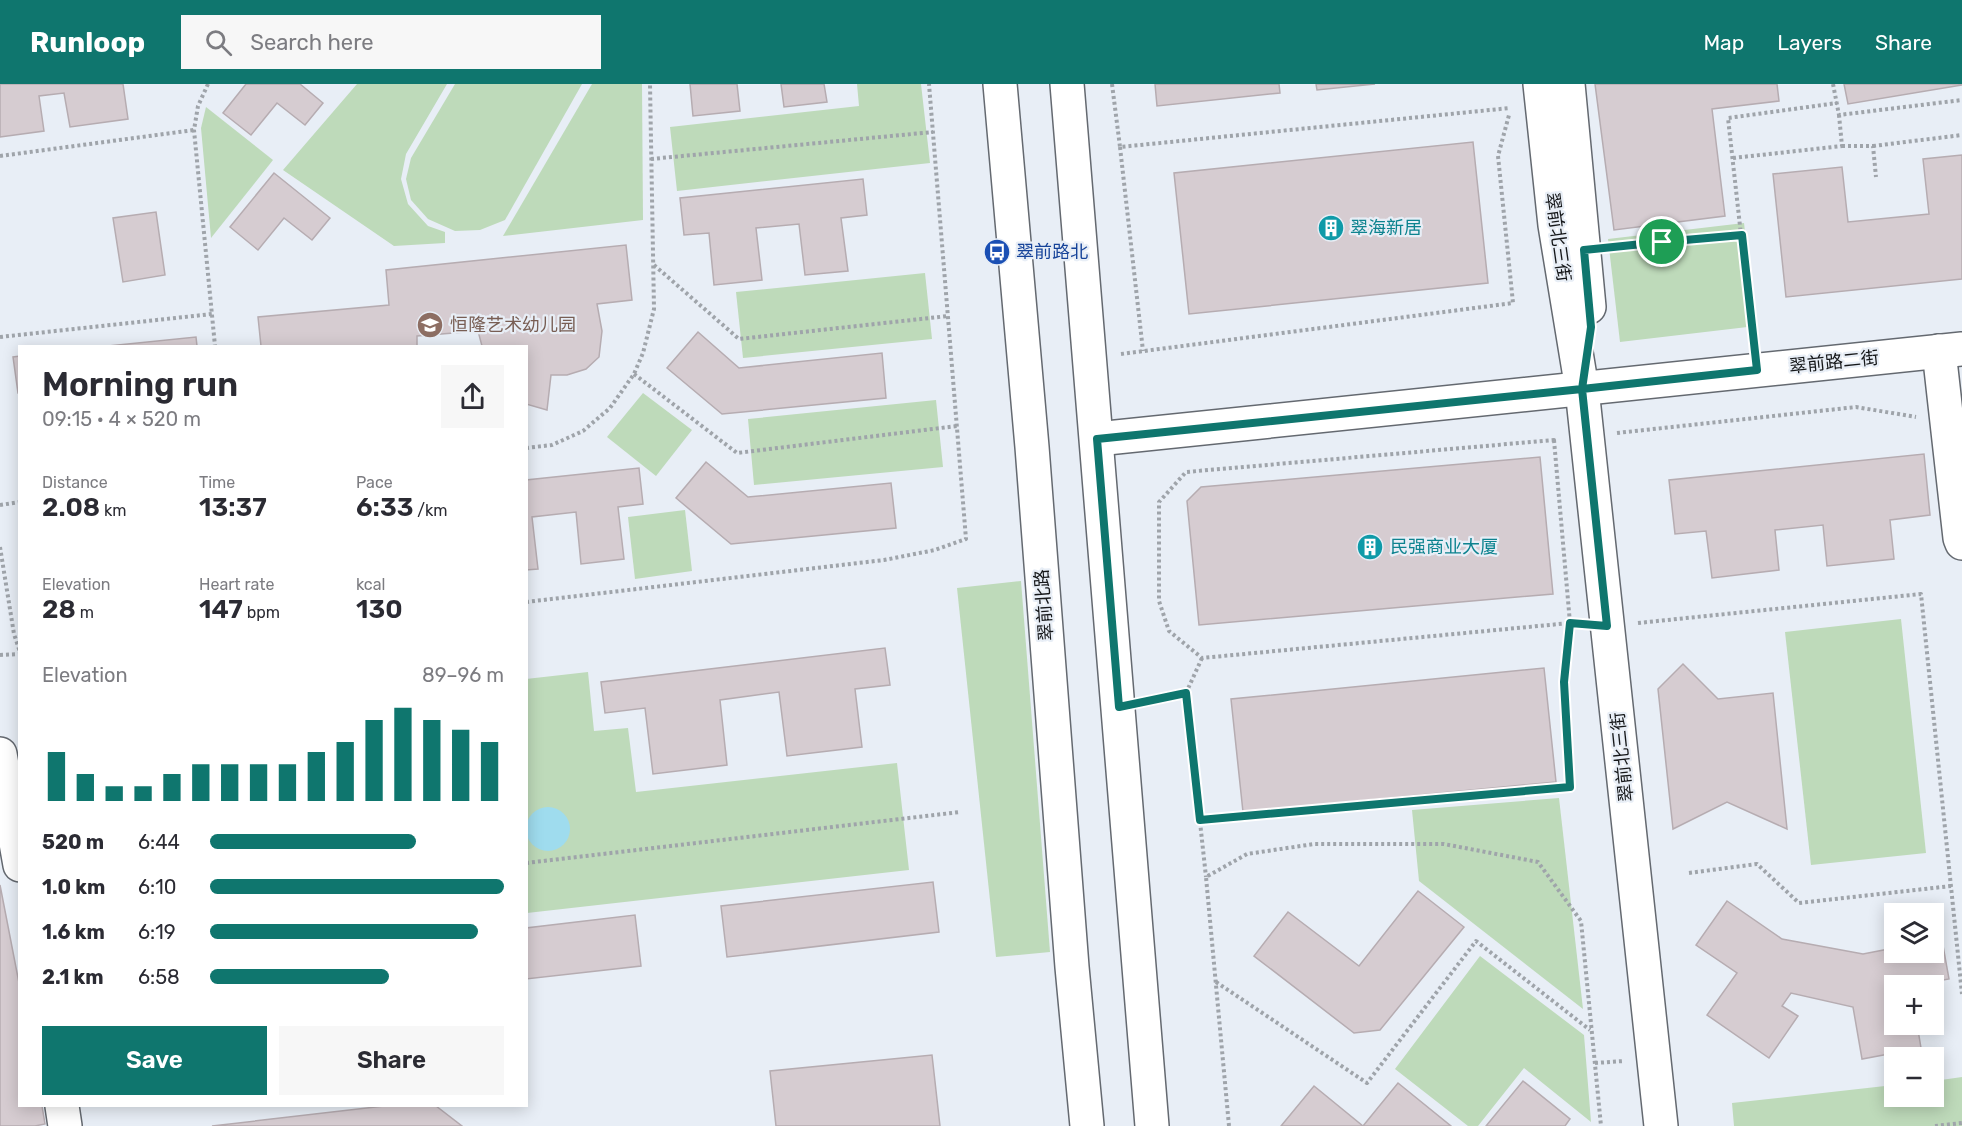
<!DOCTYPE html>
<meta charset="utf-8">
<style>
:root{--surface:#fff;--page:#f7f7f7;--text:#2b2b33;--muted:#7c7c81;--accent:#0f766e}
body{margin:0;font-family:Rubik,"Noto Sans SC",sans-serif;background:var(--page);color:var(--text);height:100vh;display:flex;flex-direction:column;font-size:22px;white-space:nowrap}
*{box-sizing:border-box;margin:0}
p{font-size:20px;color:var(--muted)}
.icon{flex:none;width:33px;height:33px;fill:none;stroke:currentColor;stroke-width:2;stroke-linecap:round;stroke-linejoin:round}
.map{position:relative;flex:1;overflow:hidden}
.details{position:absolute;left:18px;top:261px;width:510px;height:762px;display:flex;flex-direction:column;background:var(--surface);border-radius:0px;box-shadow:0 3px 15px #0003}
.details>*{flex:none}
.controls{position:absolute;left:1884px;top:819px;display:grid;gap:12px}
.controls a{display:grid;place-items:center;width:60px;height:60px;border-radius:0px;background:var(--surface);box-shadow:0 3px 15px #0003;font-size:30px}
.pin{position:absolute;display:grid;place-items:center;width:51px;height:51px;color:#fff;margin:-26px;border:3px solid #fff;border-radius:50%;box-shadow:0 2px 6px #0007}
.round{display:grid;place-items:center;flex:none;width:63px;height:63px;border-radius:0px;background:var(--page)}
.head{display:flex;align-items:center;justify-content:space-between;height:102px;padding:0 24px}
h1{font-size:33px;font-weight:600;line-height:45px}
.stats{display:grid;grid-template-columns:repeat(3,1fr);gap:9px;height:102px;padding:6px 24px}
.stats div{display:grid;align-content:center}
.stats b{font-size:26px;font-weight:600}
.stats small{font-size:16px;font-weight:400}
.stats p{font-size:16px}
.chart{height:168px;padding:12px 24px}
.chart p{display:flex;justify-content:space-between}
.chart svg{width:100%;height:108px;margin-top:6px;stroke:var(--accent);stroke-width:6}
.primary-button{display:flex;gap:12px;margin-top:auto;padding:12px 24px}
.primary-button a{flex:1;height:69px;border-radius:0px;background:var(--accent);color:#fff;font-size:24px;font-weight:600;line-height:69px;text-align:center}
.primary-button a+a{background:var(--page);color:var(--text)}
ul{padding:0 24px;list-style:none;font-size:20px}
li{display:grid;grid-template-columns:96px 72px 1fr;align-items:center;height:45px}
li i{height:15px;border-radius:8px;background:var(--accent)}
header{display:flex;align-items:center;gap:36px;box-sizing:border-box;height:84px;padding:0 30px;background:var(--accent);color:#fff}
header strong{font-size:28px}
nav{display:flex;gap:33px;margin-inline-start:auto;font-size:21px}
.search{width:420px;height:54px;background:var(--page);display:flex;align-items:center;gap:15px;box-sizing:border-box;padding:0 21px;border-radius:0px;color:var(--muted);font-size:22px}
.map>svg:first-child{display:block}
.green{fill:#bedaba}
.water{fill:#9fdcee}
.building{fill:#d6ccd1;stroke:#b6acb1;stroke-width:1.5}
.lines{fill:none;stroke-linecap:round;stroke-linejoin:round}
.minor-casing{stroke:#646970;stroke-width:36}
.major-casing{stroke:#646970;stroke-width:36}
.path{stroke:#9fa4aa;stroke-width:4;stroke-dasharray:3 3;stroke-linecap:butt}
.minor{stroke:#fff;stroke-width:33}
.major{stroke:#fff;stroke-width:33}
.route-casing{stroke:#fff;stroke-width:12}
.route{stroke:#0f766e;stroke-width:8}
.labels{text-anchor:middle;stroke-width:4.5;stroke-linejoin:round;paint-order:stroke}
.culture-label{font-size:18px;fill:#0d838f;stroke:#e8eef6;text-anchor:start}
.street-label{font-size:18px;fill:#151719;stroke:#e8eef6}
.transit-label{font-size:18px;fill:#164399;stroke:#e8eef6;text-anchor:start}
.education-label{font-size:18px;fill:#785e54;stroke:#e8eef6;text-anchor:start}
</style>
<header>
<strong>Runloop</strong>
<div class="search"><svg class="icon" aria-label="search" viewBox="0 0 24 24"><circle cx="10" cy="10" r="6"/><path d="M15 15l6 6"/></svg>Search here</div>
<nav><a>Map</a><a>Layers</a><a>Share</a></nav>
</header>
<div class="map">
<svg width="1962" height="1042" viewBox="0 0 1962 1042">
<rect width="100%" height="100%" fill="#e8eef6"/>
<g class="green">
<polygon points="357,0 447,0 406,70 401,95 408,120 428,142 445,148 445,159 394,162 283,86"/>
<polygon points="455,0 582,0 505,136 480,146 455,147 428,135 411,116 406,95 411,74"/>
<polygon points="592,0 642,0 643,136 503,152"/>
<polygon points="857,0 921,0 930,79 677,107 670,43 859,22"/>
<polygon points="206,23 273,76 211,154 201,44"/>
<polygon points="1744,139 1756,242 1620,258 1608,155"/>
<polygon points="925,189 932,255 743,274 736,208"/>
<polygon points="643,309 692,346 656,392 607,353"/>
<polygon points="936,316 943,383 754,401 748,335"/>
<polygon points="685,426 692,487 635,495 628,433"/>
<polygon points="1021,497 1050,868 996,873 957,504"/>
<polygon points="1901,535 1926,769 1811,781 1785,548"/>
<polygon points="588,588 594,647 628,644 636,708 897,679 909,786 527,829 526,595"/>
<polygon points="1559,714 1583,925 1419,797 1412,726"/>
<polygon points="1480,872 1584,951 1591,1038 1524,984 1478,1042 1468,1042 1395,985"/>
<polygon points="1962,993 1962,1042 1734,1042 1732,1019 1894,1001 1894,1012 1934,1012 1934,997"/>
</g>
<circle class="water" cx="548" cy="745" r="22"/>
<g class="building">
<polygon points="0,0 123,0 128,35 70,43 64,9 39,12 44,47 0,53"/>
<polygon points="246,0 300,0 323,19 305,41 277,19 251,51 223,29"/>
<polygon points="690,0 737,0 740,27 693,32"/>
<polygon points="781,0 824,0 827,18 784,23"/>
<polygon points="1155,0 1279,0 1280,9 1157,22"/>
<polygon points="1316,0 1375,0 1317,6"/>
<polygon points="1595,0 1777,0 1779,17 1712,25 1725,132 1614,146"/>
<polygon points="1844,0 1962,0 1962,1 1848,20"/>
<polygon points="1473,58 1488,199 1189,230 1174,89"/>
<polygon points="1962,71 1962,195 1786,213 1773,90 1842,83 1848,138 1929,130 1923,75"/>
<polygon points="274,89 330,134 312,156 284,134 258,166 230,143"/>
<polygon points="863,95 867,131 841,134 848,187 805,191 799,140 756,144 762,196 714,201 709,149 684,151 680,114"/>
<polygon points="156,128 165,191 123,198 113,134"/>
<polygon points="626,161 632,216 597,220 602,247 599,273 586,285 567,291 551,291 547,326 526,320 526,262 482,262 478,247 417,252 417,262 261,262 258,233 389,221 386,186"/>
<polygon points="698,248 739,284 882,269 886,314 722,330 667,284"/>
<polygon points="196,253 197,262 108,262"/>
<polygon points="20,272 20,309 18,309 13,273"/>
<polygon points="1924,370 1930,431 1890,436 1894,475 1827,482 1823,441 1775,446 1779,486 1712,494 1706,447 1675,450 1669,396"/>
<polygon points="1540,373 1553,510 1199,541 1187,417 1201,403"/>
<polygon points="706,378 748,413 891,399 896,444 731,460 676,414"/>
<polygon points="639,384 643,420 618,423 624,475 581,480 576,428 532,433 538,485 526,486 526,396"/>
<polygon points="885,564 890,601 855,605 862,663 787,672 779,608 720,616 727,681 653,690 645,624 605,629 601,598"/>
<polygon points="1683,580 1718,615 1773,609 1787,745 1727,718 1673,745 1658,605"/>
<polygon points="1544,584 1556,698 1243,728 1231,615"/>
<polygon points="933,798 939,848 727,873 721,822"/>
<polygon points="0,801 20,904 20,1022 42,1022 45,1040 35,1042 0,1042"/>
<polygon points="1418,807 1464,843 1380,946 1354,949 1254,872 1288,828 1359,882"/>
<polygon points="1727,817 1782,855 1863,870 1894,864 1894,868 1934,868 1934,857 1942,856 1949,895 1911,902 1894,902 1894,940 1917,940 1921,964 1862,975 1853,923 1791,909 1782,922 1798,932 1769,974 1707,931 1737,889 1696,861"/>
<polygon points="635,831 641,882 526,895 526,844"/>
<polygon points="932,971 940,1042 776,1042 770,987"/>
<polygon points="1523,997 1570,1035 1565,1042 1486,1042"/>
<polygon points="1398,999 1451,1042 1281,1042 1314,1002 1363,1042"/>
<polygon points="384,1022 436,1022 462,1042 212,1042"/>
</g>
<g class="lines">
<defs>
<g id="minor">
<polyline points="1540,0 1555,141 1582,305 1661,1042"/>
<polyline points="1568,0 1589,223"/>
<polyline points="1939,267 1960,454 1962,459"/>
<polyline points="1097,355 1962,265"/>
<polyline points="0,670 20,781"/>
<polyline points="62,1022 65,1042"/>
</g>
<g id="major">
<polyline points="1000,0 1032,363 1072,883 1087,1042"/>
<polyline points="1067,0 1152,1042"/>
</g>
</defs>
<use href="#minor" class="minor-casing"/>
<use href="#major" class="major-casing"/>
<g class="path">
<polyline points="208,0 198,22 194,46 215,262"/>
<polyline points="1112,0 1120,63 1510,24"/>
<polyline points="1833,0 1839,31 1962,16"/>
<polyline points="1842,62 1873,62 1876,93"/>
<polyline points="1873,62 1962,51"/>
<polyline points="1120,63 1143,267"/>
<polyline points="0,72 194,46"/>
<polyline points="1733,74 1842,62 1839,31"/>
<polyline points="651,75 933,48"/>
<polyline points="1741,151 1754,254"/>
<polyline points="1614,163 1741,151 1728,34 1837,19"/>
<polyline points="654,181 739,255 948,232"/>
<polyline points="0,253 212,230"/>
<polyline points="1121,270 1513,219 1498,72 1509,31"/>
<polyline points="634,290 737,369 957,342"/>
<polyline points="1617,349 1856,323 1916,333"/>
<polygon points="1554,356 1570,539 1202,574 1169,547 1159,517 1159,418 1186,388"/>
<polyline points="526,364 552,361 583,347 610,324 634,290 643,269 654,225 650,0"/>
<polyline points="0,421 20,418"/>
<polyline points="0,463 14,550 20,568"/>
<polyline points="526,518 884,476 935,466 966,455 929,0"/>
<polyline points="1638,539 1921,510 1962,910"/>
<polyline points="0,571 20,570"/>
<polyline points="1202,574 1186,609 1206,793"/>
<polyline points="1149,617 1186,609"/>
<polyline points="1200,737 1570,703 1564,598 1570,539 1577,540"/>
<polyline points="526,779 960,728"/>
<polyline points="1689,789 1757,780 1799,819 1951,802"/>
<polyline points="1216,898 1367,999 1476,857 1590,946"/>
<polyline points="1595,979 1624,977"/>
<polyline points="1229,1042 1206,793 1247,770 1314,760 1444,760 1538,778 1581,837 1601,1042"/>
<polyline points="1935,1042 1962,1039"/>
</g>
<use href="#minor" class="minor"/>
<use href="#major" class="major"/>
</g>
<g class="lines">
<defs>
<polyline id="route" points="1662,158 1584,166 1591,243 1582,305 1097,355 1119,623 1186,609 1200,736 1570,703 1564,598 1570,539 1607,542 1582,305 1757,286 1742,151 1662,158"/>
</defs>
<use href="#route" class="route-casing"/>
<use href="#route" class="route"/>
</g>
<defs>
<symbol id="building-disc" viewBox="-11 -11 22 22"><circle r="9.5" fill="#0f9aa8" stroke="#e8eef6"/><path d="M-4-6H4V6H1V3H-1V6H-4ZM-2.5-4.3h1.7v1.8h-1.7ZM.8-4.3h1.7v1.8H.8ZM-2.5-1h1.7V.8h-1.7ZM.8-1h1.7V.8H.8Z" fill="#fff"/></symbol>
<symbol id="bus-disc" viewBox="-11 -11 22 22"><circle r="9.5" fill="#1a4fb4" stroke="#e8eef6"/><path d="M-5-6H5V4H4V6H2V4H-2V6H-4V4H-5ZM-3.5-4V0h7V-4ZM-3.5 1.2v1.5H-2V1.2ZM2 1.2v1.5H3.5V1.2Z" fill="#fff"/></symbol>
<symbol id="school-disc" viewBox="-11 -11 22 22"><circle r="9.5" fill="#8d6e63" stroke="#e8eef6"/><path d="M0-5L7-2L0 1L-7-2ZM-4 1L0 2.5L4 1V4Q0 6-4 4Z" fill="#fff"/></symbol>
</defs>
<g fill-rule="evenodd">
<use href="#building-disc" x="1316" y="129" width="30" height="30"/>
<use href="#bus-disc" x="982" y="153" width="30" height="30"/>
<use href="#school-disc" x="415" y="226" width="30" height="30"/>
<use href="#building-disc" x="1355" y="448" width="30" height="30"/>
</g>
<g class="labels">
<g class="culture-label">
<text x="1350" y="150">翠海新居</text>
<text x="1390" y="469">民强商业大厦</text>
</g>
<g class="street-label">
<text transform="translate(1558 153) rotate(82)" y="6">翠前北三街</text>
<text transform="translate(1834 278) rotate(-6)" y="6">翠前路二街</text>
<text transform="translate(1044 521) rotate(-94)" y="6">翠前北路</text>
<text transform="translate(1622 673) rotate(-96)" y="6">翠前北三街</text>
</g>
<g class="transit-label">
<text x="1016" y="174">翠前路北</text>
</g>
<g class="education-label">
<text x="450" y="247">恒隆艺术幼儿园</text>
</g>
</g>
</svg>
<div class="controls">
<a><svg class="icon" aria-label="layers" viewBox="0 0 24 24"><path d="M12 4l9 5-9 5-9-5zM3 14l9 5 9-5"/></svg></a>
<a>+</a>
<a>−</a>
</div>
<div class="pin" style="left:1662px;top:158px;background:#1e9e55"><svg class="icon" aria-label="arrive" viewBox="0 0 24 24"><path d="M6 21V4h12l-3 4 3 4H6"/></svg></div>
<section class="details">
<div class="head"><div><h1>Morning run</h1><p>09:15 · 4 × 520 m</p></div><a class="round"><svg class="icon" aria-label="share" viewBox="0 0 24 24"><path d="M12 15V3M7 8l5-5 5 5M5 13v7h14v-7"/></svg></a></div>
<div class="stats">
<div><p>Distance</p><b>2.08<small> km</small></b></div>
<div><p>Time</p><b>13:37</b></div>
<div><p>Pace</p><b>6:33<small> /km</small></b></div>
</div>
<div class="stats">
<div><p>Elevation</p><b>28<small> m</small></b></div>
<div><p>Heart rate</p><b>147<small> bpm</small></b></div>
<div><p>kcal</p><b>130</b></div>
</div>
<div class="chart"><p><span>Elevation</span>89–96 m</p>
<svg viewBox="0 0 160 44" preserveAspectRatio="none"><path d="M5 44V24M15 44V33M25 44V38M35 44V38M45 44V33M55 44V29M65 44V29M75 44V29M85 44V29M95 44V24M105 44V20M115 44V11M125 44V6M135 44V11M145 44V15M155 44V20"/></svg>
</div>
<ul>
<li><b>520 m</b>6:44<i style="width:70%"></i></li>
<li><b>1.0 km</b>6:10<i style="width:100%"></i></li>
<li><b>1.6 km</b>6:19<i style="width:91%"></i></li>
<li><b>2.1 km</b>6:58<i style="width:61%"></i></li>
</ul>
<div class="primary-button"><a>Save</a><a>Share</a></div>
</section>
</div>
